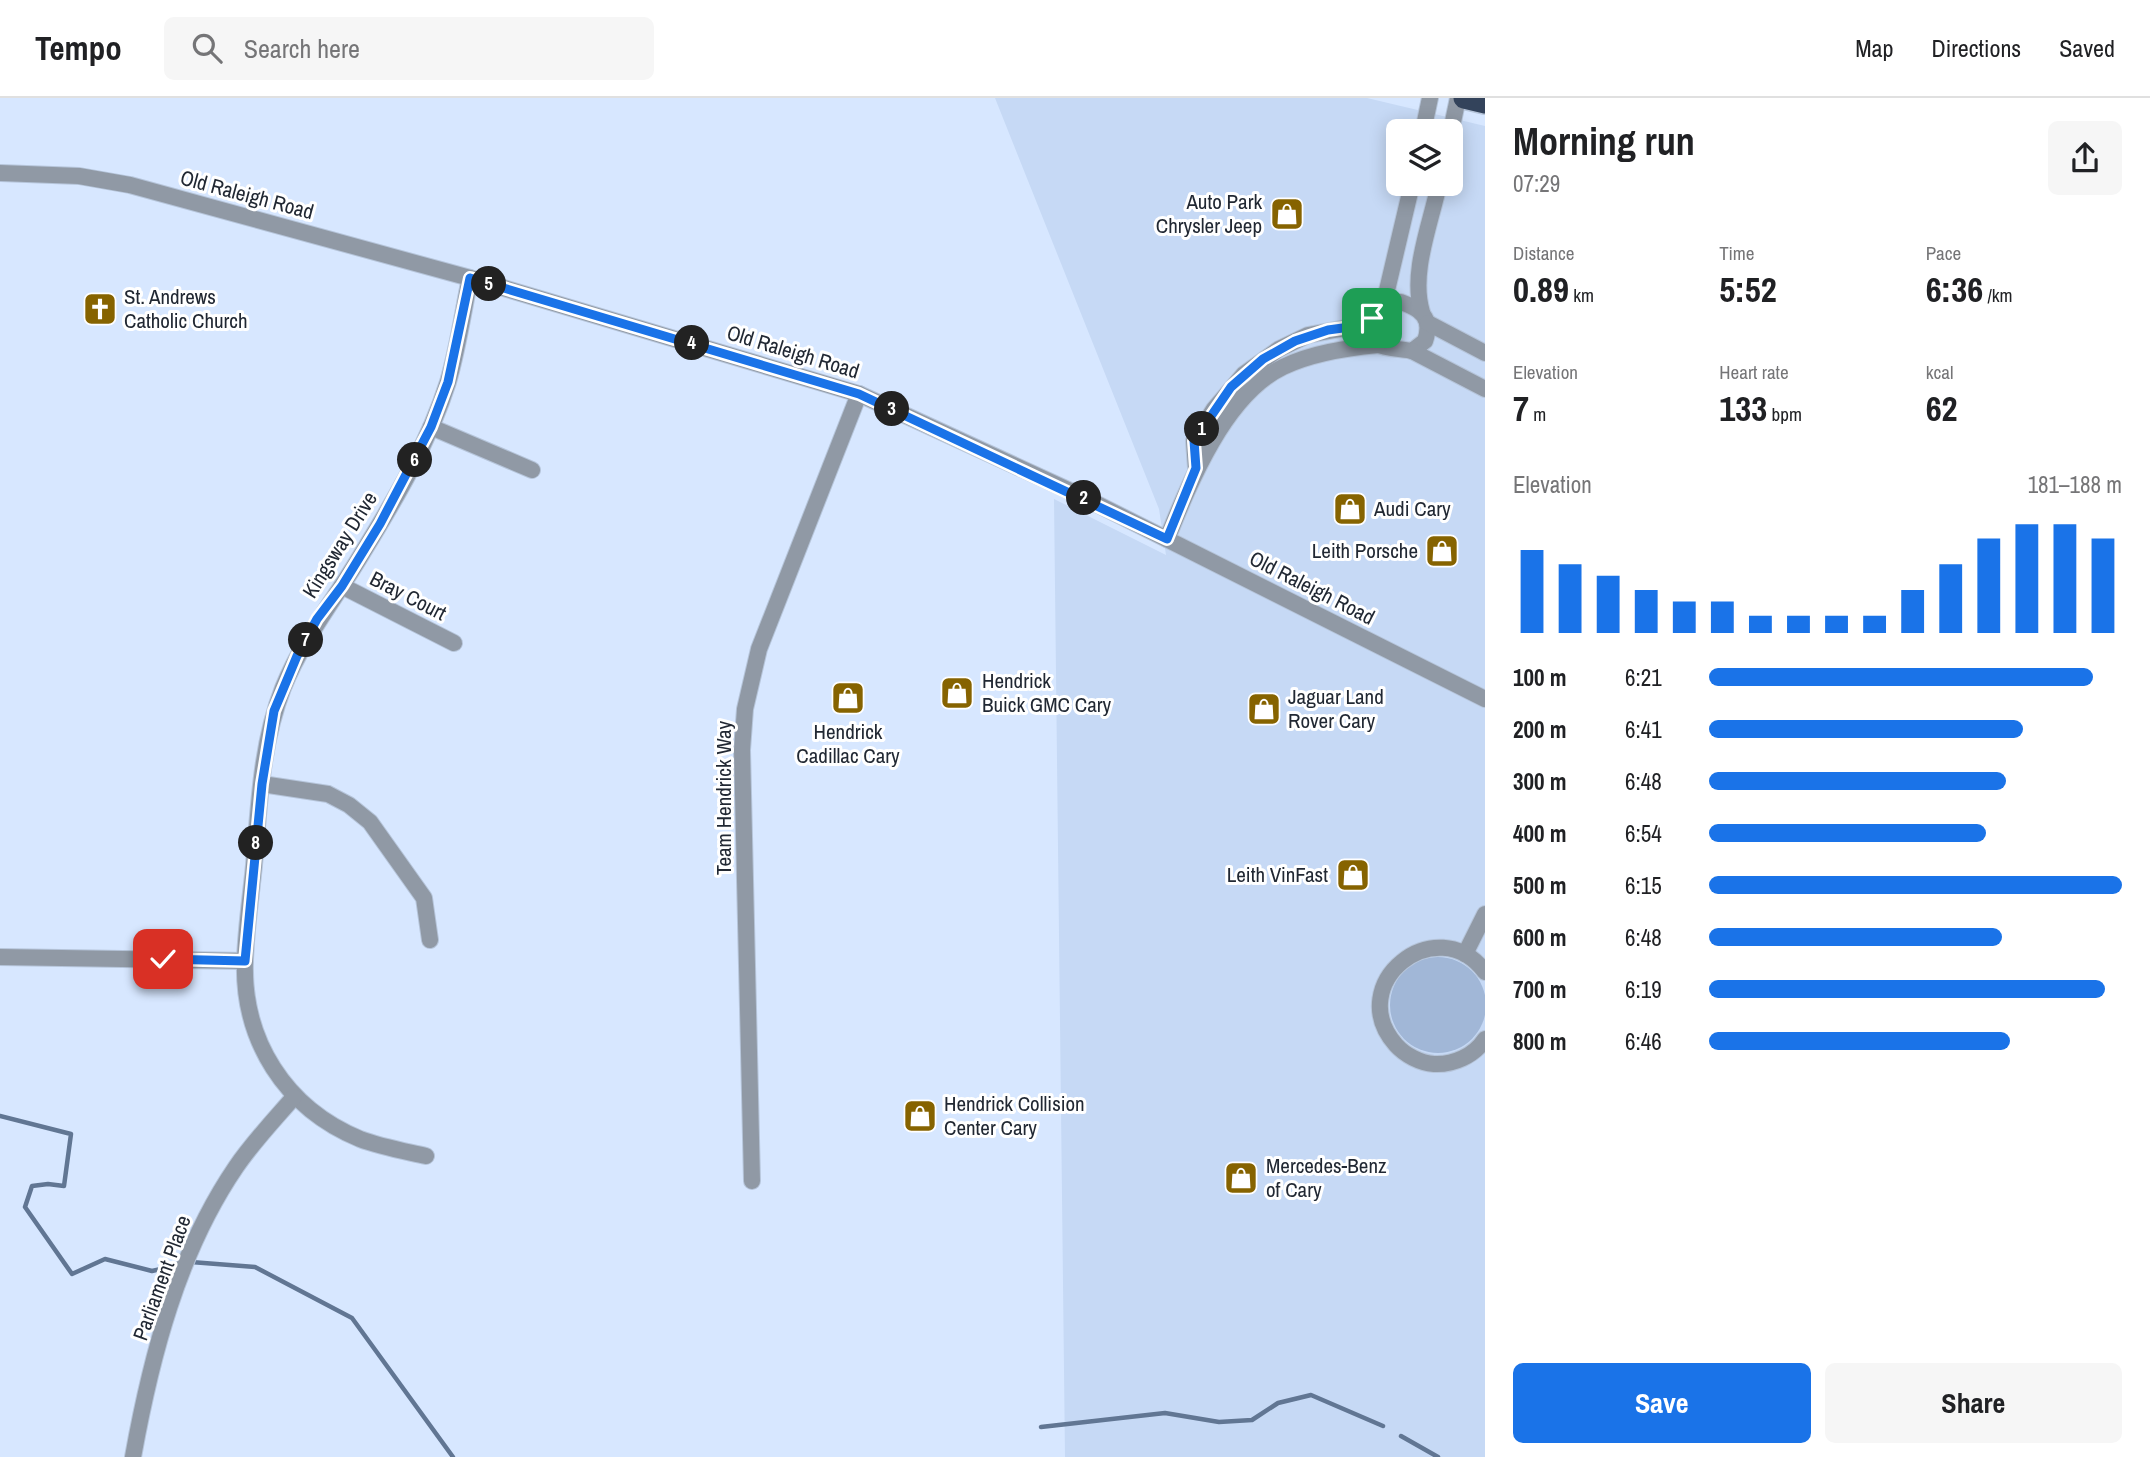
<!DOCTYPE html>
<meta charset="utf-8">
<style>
:root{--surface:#fff;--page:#f6f6f6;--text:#202124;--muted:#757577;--line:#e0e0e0;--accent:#1a73e8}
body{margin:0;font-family:"Archivo Narrow",sans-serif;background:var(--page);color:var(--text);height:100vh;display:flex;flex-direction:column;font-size:26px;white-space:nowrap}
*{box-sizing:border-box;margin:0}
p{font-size:23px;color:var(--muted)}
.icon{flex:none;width:38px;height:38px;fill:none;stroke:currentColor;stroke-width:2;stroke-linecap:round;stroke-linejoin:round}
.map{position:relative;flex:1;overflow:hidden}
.details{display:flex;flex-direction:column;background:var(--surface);width:665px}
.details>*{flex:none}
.controls{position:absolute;left:1386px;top:21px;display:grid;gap:14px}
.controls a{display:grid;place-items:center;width:77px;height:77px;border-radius:10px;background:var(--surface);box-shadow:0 4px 18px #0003;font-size:35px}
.pin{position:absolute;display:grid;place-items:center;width:60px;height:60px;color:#fff;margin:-30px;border-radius:14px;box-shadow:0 4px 10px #0006}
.km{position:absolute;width:35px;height:35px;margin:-18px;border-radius:50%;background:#222;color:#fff;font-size:19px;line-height:35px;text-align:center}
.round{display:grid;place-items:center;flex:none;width:74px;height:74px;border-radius:10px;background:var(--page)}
.overview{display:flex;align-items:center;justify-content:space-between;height:119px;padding:0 28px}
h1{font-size:38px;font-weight:800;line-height:52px}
.figures{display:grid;grid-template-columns:repeat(3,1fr);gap:10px;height:119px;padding:7px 28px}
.figures div{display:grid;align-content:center}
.figures b{font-size:35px;font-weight:800}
.figures small{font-size:19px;font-weight:400}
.figures p{font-size:19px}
.chart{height:196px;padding:14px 28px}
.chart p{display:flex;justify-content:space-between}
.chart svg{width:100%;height:126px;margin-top:7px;stroke:var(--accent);stroke-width:6}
.cta{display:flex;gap:14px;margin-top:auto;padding:14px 28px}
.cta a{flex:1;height:80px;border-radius:10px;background:var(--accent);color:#fff;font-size:28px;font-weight:800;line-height:80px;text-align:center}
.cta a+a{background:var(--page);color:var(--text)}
ul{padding:0 28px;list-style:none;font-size:23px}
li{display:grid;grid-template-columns:112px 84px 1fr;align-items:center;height:52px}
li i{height:18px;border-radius:9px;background:var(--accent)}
header{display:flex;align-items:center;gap:42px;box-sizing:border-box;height:98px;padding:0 35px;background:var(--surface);border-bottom:2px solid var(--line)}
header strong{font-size:33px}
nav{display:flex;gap:38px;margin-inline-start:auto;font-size:24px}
.search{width:490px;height:63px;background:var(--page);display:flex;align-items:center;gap:18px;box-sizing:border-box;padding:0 24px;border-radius:10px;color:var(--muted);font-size:26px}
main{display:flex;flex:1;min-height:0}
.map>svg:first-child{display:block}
.built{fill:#c6d9f5;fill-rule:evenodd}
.green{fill:#a1b7d7}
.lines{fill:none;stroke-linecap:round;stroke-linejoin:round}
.stream{stroke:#617693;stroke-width:4.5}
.minor-casing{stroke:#b6c5da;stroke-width:18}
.highway-casing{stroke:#b6c5da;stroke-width:24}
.minor{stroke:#9099a5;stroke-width:16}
.highway{stroke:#33435b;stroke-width:21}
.route-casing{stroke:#fff;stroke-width:14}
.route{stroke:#1a73e8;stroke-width:9}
.labels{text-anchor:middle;stroke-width:6;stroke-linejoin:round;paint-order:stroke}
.street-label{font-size:21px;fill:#212833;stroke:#fff}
.poi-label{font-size:21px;fill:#212833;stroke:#fff;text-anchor:start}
</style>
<header>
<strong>Tempo</strong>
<div class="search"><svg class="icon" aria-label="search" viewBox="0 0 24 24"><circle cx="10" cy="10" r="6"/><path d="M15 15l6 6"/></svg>Search here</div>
<nav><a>Map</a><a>Directions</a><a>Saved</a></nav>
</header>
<main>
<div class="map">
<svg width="1485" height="1359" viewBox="0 0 1485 1359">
<rect width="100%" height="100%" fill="#d7e7ff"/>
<path class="built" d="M995 0H1367L1485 28V1359H1065L1054 401 1166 457 1159 411ZM1398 33H1451V86H1398Z"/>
<circle class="green" cx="1438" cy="907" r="48"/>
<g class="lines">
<g class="stream">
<polyline points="0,1018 71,1036 64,1088 48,1086 32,1088 25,1109 72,1176 105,1161 152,1173 179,1167"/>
<polyline points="191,1164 255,1169 352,1220 453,1359"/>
<polyline points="1041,1329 1165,1315 1219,1324 1252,1322 1278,1305 1311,1297 1383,1328"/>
<polyline points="1401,1338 1438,1359"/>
</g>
<defs>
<g id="minor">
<polyline points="1423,33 1430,0"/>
<polyline points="1451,33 1458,0"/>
<polyline points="0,75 79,78 130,87 470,180 859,296 1079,397 1485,601"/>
<path d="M1401 204C1421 211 1433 220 1425 243L1412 253C1403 251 1385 251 1377 246 1362 235 1374 214 1384 205Z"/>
<polyline points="1384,205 1412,86"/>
<path d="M1422 214C1410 175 1431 125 1439 86"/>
<polyline points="1428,225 1485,255"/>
<polyline points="1412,253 1485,291"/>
<polyline points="431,329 532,372"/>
<polyline points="1196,370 1194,343 1214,311 1244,276 1279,251 1308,237 1351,229 1372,220"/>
<path d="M1167 441C1190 384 1225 297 1283 269 1312 255 1346 250 1378 247"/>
<polyline points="342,488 454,545"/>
<polyline points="262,686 328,696 349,707 370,724 424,800 430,842"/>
<polyline points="1465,856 1485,816"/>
<polyline points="0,859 245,863"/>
<path d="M1485 874C1437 810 1342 886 1396 947 1405 957 1420 965 1434 966 1453 967 1474 958 1485 941"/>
<path d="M426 1058C404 1053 381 1049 360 1041 285 1010 242 942 245 862 246 830 251 798 254 767 259 708 261 646 283 590 303 540 336 500 363 454 396 400 429 344 448 284 458 250 463 214 470 180"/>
<polyline points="752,1083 742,652 745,611 759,551 859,296"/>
<path d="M133 1359C151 1259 178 1154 236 1069 253 1044 274 1022 294 999"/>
</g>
<polyline id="highway" points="1464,0 1485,5"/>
</defs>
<use href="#minor" class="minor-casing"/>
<use href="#highway" class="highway-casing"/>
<use href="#minor" class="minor"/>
<use href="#highway" class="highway"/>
</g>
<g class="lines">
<defs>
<polyline id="route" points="163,861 245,863 262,686 274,613 297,558 317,521 342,488 380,426 431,329 448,284 470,180 859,296 1167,441 1196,370 1194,343 1231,289 1263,261 1295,243 1328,232 1350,229 1372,220"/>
</defs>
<use href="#route" class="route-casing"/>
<use href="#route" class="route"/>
</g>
<defs>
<symbol id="shop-square" viewBox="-11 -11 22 22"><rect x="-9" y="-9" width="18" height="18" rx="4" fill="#866300" stroke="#fff"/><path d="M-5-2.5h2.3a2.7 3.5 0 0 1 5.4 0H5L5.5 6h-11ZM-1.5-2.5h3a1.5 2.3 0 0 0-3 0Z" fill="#fff"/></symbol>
<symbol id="church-square" viewBox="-11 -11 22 22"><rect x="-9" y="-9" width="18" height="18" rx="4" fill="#866300" stroke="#fff"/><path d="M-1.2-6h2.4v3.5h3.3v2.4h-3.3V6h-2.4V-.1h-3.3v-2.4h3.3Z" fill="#fff"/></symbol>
</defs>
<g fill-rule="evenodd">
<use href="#shop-square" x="1268" y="97" width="38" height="38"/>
<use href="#church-square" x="81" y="192" width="38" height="38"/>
<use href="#shop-square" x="1331" y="392" width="38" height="38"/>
<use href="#shop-square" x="1423" y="434" width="38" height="38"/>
<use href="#shop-square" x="938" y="576" width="38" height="38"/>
<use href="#shop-square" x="829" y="581" width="38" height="38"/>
<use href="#shop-square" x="1245" y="592" width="38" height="38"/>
<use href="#shop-square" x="1334" y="758" width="38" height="38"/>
<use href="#shop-square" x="901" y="999" width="38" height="38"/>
<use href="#shop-square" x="1222" y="1061" width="38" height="38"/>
</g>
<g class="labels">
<g class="street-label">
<text transform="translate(247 97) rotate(15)" y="7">Old Raleigh Road</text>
<text transform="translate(793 254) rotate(17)" y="7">Old Raleigh Road</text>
<text transform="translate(340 447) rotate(-58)" y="7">Kingsway Drive</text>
<text transform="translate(1312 490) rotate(27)" y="7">Old Raleigh Road</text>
<text transform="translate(408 498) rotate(27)" y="7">Bray Court</text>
<text transform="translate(724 700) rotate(-90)" y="7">Team Hendrick Way</text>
<text transform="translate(162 1180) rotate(-70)" y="7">Parliament Place</text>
</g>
<g class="poi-label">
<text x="1262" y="111" text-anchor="end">Auto Park<tspan x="1262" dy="24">Chrysler Jeep</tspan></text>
<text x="124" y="206">St. Andrews<tspan x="124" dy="24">Catholic Church</tspan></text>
<text x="1374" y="418">Audi Cary</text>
<text x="1418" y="460" text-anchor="end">Leith Porsche</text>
<text x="982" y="590">Hendrick<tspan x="982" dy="24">Buick GMC Cary</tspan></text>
<text x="1288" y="606">Jaguar Land<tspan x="1288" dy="24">Rover Cary</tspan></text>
<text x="848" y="641" text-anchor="middle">Hendrick<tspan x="848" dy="24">Cadillac Cary</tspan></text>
<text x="1328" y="784" text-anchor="end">Leith VinFast</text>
<text x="944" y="1013">Hendrick Collision<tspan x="944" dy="24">Center Cary</tspan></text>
<text x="1266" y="1075">Mercedes-Benz<tspan x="1266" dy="24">of Cary</tspan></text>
</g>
</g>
</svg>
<div class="controls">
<a><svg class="icon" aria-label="layers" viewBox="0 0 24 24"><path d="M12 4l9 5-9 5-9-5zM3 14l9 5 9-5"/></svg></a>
</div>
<div class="pin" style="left:1372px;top:220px;background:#1e9e55"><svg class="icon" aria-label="arrive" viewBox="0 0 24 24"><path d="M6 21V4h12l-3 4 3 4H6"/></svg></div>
<div class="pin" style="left:163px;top:861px;background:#d93025"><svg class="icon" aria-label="check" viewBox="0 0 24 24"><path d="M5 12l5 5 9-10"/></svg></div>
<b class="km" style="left:1202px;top:331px">1</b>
<b class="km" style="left:1084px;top:400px">2</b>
<b class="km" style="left:892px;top:311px">3</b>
<b class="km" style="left:692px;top:245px">4</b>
<b class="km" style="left:489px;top:186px">5</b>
<b class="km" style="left:415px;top:362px">6</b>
<b class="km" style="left:306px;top:542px">7</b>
<b class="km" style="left:256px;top:745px">8</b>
</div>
<section class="details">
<div class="overview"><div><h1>Morning run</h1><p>07:29</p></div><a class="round"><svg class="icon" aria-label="share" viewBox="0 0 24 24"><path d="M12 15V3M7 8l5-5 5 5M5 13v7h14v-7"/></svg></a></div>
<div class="figures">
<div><p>Distance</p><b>0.89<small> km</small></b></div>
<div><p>Time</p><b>5:52</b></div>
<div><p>Pace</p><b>6:36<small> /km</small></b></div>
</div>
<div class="figures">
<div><p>Elevation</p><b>7<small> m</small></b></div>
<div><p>Heart rate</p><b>133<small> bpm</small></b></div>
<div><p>kcal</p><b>62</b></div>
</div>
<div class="chart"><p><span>Elevation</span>181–188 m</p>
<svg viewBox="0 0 160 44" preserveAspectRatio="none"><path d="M5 44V15M15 44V20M25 44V24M35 44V29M45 44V33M55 44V33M65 44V38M75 44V38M85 44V38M95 44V38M105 44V29M115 44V20M125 44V11M135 44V6M145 44V6M155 44V11"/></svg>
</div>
<ul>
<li><b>100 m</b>6:21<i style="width:93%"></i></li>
<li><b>200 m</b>6:41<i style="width:76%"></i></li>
<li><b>300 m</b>6:48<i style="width:72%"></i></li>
<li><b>400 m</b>6:54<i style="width:67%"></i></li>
<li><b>500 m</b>6:15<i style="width:100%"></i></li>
<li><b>600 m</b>6:48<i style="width:71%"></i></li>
<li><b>700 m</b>6:19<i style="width:96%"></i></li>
<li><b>800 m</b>6:46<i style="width:73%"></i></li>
</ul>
<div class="cta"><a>Save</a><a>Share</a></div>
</section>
</main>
